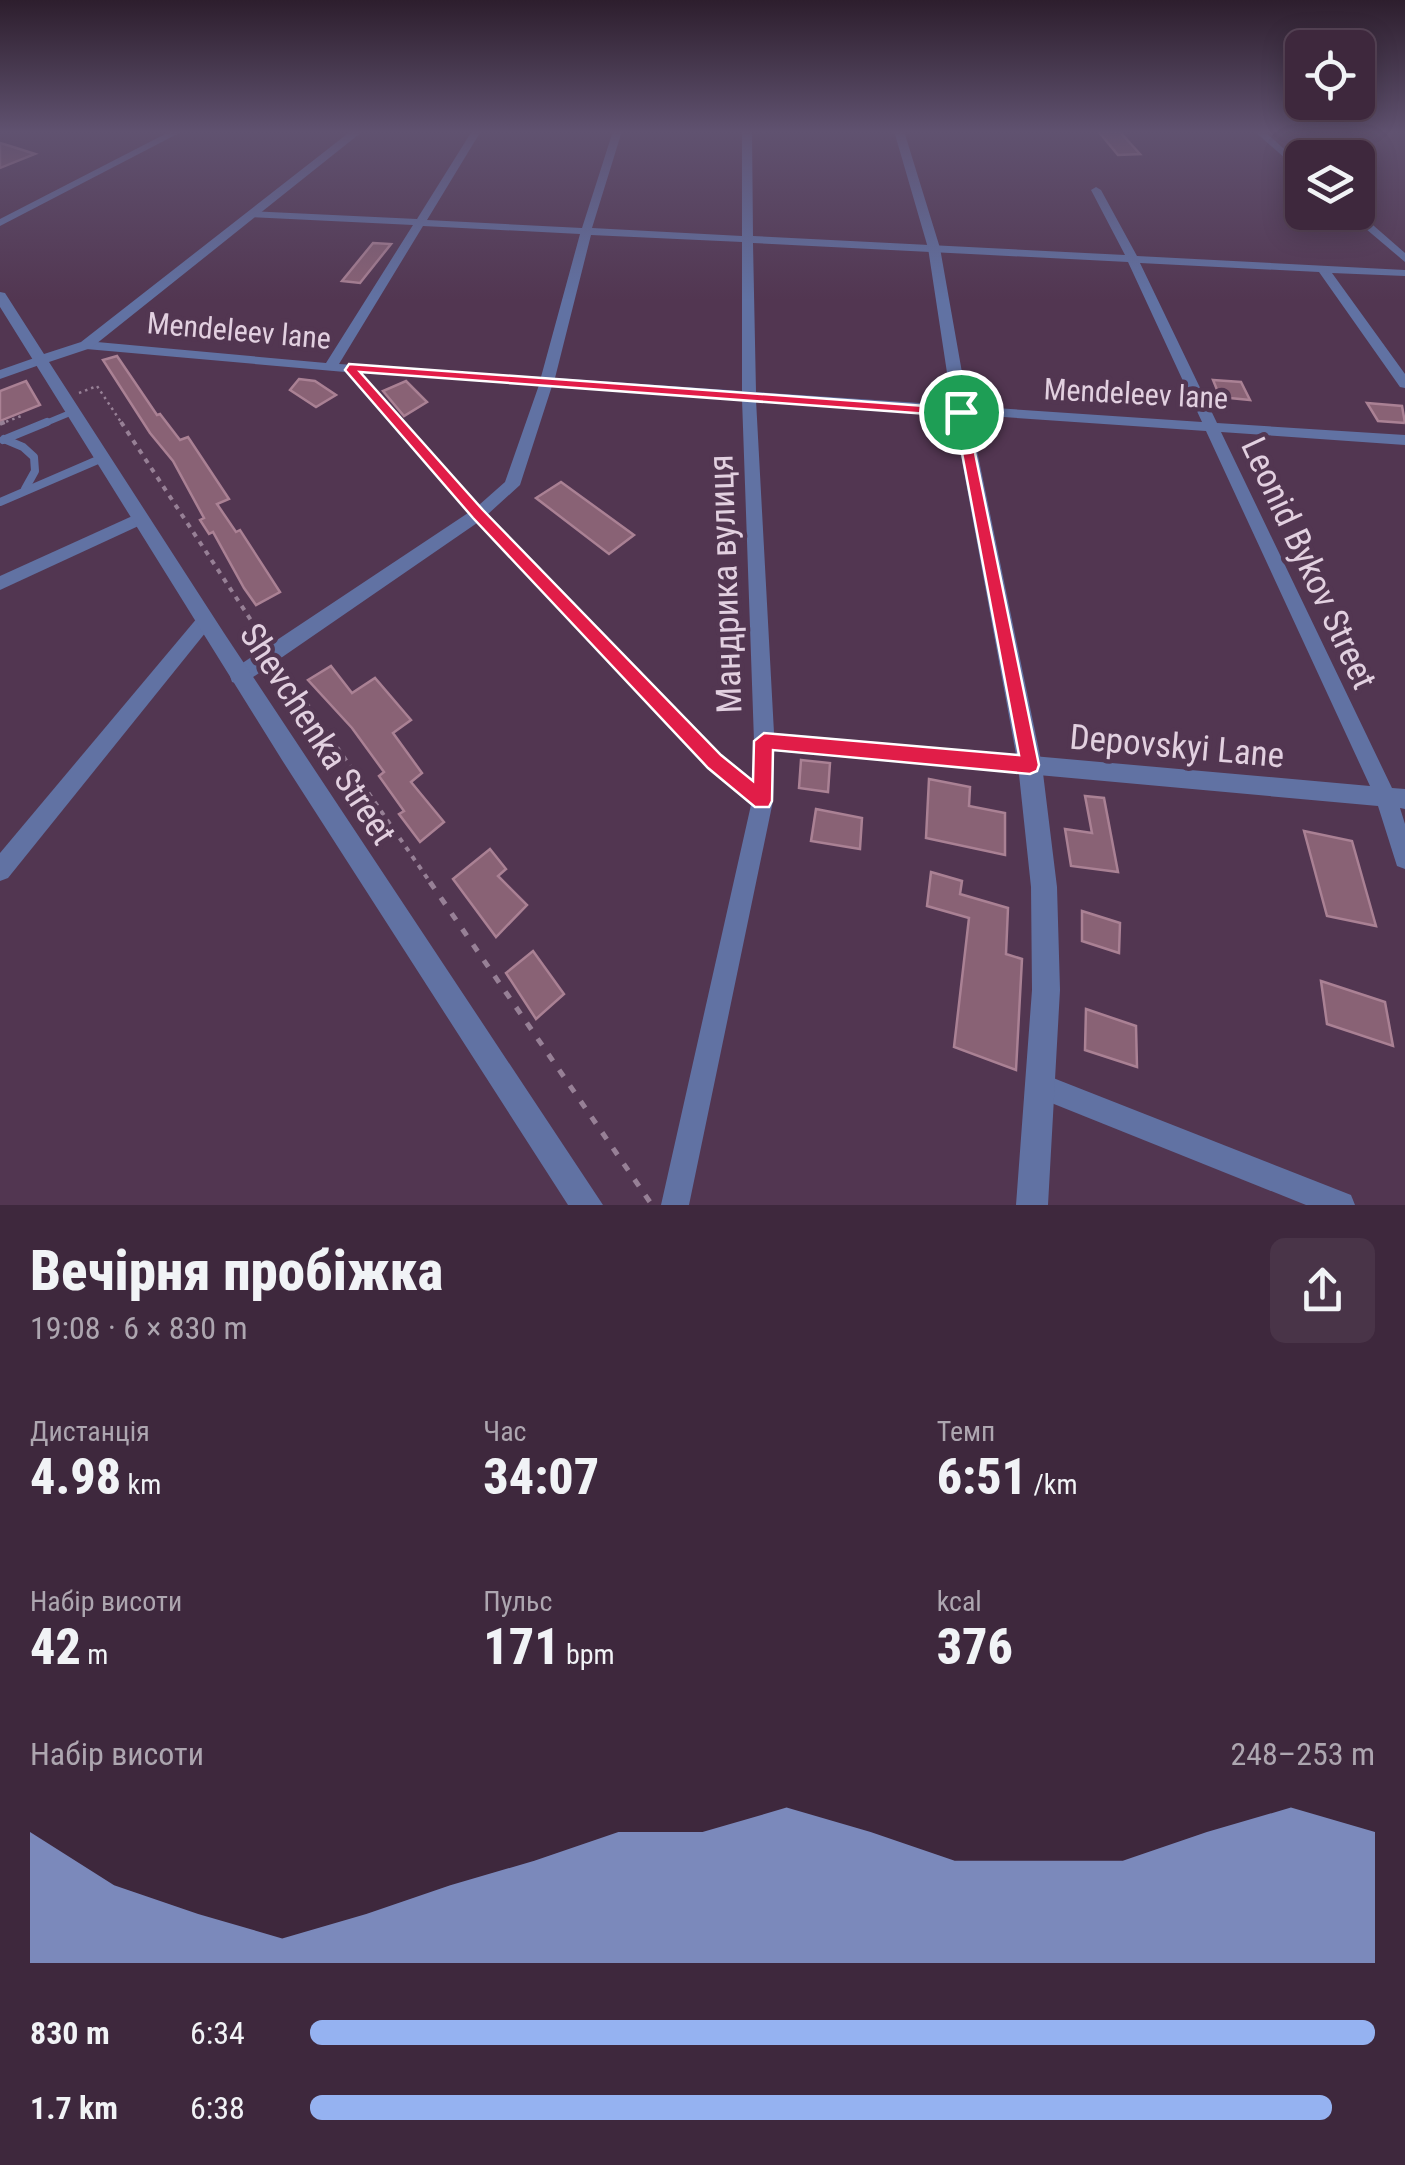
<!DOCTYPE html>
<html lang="uk">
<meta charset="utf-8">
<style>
:root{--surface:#3e283d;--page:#493448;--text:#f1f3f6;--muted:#ada6b0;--line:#574457;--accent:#95b2f1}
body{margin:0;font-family:"Roboto Condensed",sans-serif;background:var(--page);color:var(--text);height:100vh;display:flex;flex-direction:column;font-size:38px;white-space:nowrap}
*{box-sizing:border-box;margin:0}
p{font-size:32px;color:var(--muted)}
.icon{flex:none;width:55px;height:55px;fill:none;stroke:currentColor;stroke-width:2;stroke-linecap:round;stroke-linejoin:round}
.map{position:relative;height:1205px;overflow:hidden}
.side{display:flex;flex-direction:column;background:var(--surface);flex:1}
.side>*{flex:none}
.tools{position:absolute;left:1285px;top:30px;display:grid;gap:20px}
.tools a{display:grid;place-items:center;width:90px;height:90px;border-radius:15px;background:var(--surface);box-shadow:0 5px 25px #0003,0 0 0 2px var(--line);font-size:50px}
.pin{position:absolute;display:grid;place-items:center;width:85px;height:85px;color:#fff;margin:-42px;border:5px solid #fff;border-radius:50%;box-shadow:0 2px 10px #0007}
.round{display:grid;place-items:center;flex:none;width:105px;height:105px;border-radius:15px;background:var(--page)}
.headline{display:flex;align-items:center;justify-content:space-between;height:170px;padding:0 30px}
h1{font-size:55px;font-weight:800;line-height:75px}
.stats{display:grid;grid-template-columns:repeat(3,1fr);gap:15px;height:170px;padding:10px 30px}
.stats div{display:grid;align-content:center}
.stats b{font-size:50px;font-weight:800}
.stats small{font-size:28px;font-weight:400}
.stats p{font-size:28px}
.chart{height:280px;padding:20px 30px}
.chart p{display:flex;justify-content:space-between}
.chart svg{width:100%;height:180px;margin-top:10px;fill:var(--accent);opacity:.7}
ul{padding:0 30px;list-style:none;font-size:32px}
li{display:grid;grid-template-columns:160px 120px 1fr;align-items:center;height:75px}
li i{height:25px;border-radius:12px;background:var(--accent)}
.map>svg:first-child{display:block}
.building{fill:#896275;stroke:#aa8194;stroke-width:2.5}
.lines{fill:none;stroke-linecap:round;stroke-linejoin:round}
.path-far2{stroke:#978096;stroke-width:2.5;stroke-dasharray:2.5 4;stroke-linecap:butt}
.path-far1{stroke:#978096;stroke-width:4;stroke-dasharray:5 6;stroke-linecap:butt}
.path{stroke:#978096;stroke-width:5;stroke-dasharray:8 11;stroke-linecap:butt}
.service-far1{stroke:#6172a3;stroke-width:6}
.service{stroke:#6172a3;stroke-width:8}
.minor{fill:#6172a3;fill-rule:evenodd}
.tertiary{fill:#6172a3;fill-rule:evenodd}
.route{fill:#e11d48;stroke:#fff;stroke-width:2.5;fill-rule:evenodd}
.labels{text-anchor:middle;stroke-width:9;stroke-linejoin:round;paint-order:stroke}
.far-street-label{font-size:30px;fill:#e2d0e0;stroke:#523651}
.street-label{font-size:35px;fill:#e2d0e0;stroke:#523651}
</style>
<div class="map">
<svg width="1405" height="1205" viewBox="0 0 1405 1205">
<rect width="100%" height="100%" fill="#523651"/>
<g class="building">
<polygon points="1098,131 1119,131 1140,154 1118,155"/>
<polygon points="0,143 10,146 35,154 0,168"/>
<polygon points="373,243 391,244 360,283 342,281"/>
<polygon points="117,356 157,415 160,414 180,440 188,437 229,499 217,504 236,532 240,530 280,592 256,605 244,588 213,532 209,534 200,520 204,518 173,461 150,433 103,360"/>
<polygon points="299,379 315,381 336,395 316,407 290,390"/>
<polygon points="1213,380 1241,382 1250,400 1220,397"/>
<polygon points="26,381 40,405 0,421 0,391"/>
<polygon points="406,381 427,402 404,416 383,391"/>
<polygon points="1367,403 1402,406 1405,423 1378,421"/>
<polygon points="561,482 634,535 609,554 536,498"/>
<polygon points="331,666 352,693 375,678 411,720 393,733 422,773 411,782 444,822 420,842 399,814 404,811 379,776 384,772 352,728 308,680"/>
<polygon points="801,760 830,763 828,792 799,788"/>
<polygon points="929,779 970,787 969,806 1005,813 1005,855 926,838"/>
<polygon points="1085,796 1104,798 1118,872 1071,866 1065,829 1092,833"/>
<polygon points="816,809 862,818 860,849 811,841"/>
<polygon points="1304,831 1352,841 1376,926 1327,916"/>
<polygon points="490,849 506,869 498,876 527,905 496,937 453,879"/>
<polygon points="931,872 962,881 960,894 1008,908 1006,954 1022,959 1016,1070 954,1047 969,918 927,906"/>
<polygon points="1082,911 1120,923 1119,953 1082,941"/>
<polygon points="533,951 564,994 536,1019 506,973"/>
<polygon points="1321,981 1385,1002 1393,1046 1327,1024"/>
<polygon points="1086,1009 1136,1026 1137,1067 1085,1050"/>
</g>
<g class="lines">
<g class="path-far2">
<polyline points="79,393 97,386 123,425"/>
<polyline points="0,424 24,415"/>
</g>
<g class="path-far1">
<polyline points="121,422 262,637"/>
<polyline points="0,424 5,422"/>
<polyline points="281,666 432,885"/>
</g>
<polyline class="path" points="430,882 652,1205"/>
<polyline class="service-far1" points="41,425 70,413"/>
<g class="service">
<polyline points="4,439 23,447 34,457 35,471 25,489"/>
<polyline points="3,440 47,422"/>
<polyline points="0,502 100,459"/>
</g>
<g class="minor">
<polygon points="171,131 183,131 0,226 0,219"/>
<path d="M472 131H481L427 220 582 228 613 131H622L592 228 742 236V131H752L753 236 1125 255 1091 190 1096 187 1101 190 1137 256 1405 270V276L1332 273 1405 374V388L1400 387 1319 272 1140 263 1217 423 1405 435V445L1221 432 1392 788 1405 789V809L1400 808 1405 824V869L1397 866 1378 806 774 751 773 801 689 1205H661L751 805 708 769 477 523 246 682 239 684 232 682 230 676 232 670 468 513 345 372 86 349 80 345 86 341 326 363 413 225 251 217 246 214 251 211 417 219ZM423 226 580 234 541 377 339 364ZM591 235 742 242V391L555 378ZM753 243 1128 262 1202 422 756 392ZM361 373 539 385 505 482 479 505ZM552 386 742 399 754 741 752 780 722 755 488 514 520 485ZM756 400 1206 431 1370 786 774 733Z"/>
<polygon points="1254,131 1264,131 1302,165 1302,173"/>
<polygon points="1346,212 1358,212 1405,253 1405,262"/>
<polygon points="40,356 45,357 45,363 0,379 0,370"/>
<polygon points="139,513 147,519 145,523 0,590 0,576"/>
<polygon points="204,615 210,617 213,622 210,627 8,878 0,881 0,853 198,617"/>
<polygon points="1043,1074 1351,1195 1355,1205 1306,1205 1034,1096 1030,1087 1034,1078"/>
</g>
<g class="tertiary">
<polygon points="351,131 363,131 91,348 49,362 224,633 603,1205 568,1205 282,760 0,307 0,292 5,293 44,354 81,342"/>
<polygon points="894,131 904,131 940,248 969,412 1042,765 1057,887 1060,990 1048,1205 1016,1205 1032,990 1031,887 1018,765 953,412 928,248"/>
</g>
</g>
<linearGradient id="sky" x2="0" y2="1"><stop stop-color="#2d1e2d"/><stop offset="0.44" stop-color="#605270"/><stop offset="1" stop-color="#605270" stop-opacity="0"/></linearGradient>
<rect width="1405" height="300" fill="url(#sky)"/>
<path class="route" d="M349 364 966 409 1039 765 1037 771 1030 774 773 750 772 801 769 807H755L708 768 473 518 345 370ZM360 372 955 416 1019 755 764 733 754 741 753 781 721 755 483 510Z"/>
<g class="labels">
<g class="far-street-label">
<text transform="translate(239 331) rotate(5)" y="10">Mendeleev lane</text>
<text transform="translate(1136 394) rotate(3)" y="10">Mendeleev lane</text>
</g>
<g class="street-label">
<text transform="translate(1309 563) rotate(65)" y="12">Leonid Bykov Street</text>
<text transform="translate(725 584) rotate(-92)" y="12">Мандрика вулиця</text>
<text transform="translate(318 734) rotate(57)" y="12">Shevchenka Street</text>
<text transform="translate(1177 746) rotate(5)" y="12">Depovskyi Lane</text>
</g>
</g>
</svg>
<div class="tools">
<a><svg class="icon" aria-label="locate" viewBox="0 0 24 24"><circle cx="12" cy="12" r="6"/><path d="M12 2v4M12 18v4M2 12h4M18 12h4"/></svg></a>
<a><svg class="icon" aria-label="layers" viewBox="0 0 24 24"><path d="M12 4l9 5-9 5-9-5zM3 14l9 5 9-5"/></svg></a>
</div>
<div class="pin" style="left:961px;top:412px;background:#1e9e55"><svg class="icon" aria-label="arrive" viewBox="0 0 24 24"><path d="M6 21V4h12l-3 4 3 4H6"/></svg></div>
</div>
<section class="side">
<div class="headline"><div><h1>Вечірня пробіжка</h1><p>19:08 · 6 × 830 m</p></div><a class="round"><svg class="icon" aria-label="share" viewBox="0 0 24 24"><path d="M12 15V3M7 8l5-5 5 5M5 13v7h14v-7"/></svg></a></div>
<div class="stats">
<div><p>Дистанція</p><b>4.98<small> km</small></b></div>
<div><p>Час</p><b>34:07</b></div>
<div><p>Темп</p><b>6:51<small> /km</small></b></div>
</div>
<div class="stats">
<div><p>Набір висоти</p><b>42<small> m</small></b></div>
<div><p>Пульс</p><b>171<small> bpm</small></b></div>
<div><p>kcal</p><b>376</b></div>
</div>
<div class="chart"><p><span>Набір висоти</span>248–253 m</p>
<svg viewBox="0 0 160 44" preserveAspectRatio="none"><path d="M0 44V12L10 25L20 32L30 38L40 32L50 25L60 19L70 12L80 12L90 6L100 12L110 19L120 19L130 19L140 12L150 6L160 12V44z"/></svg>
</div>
<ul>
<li><b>830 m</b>6:34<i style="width:100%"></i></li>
<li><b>1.7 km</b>6:38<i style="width:96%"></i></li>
</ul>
</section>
